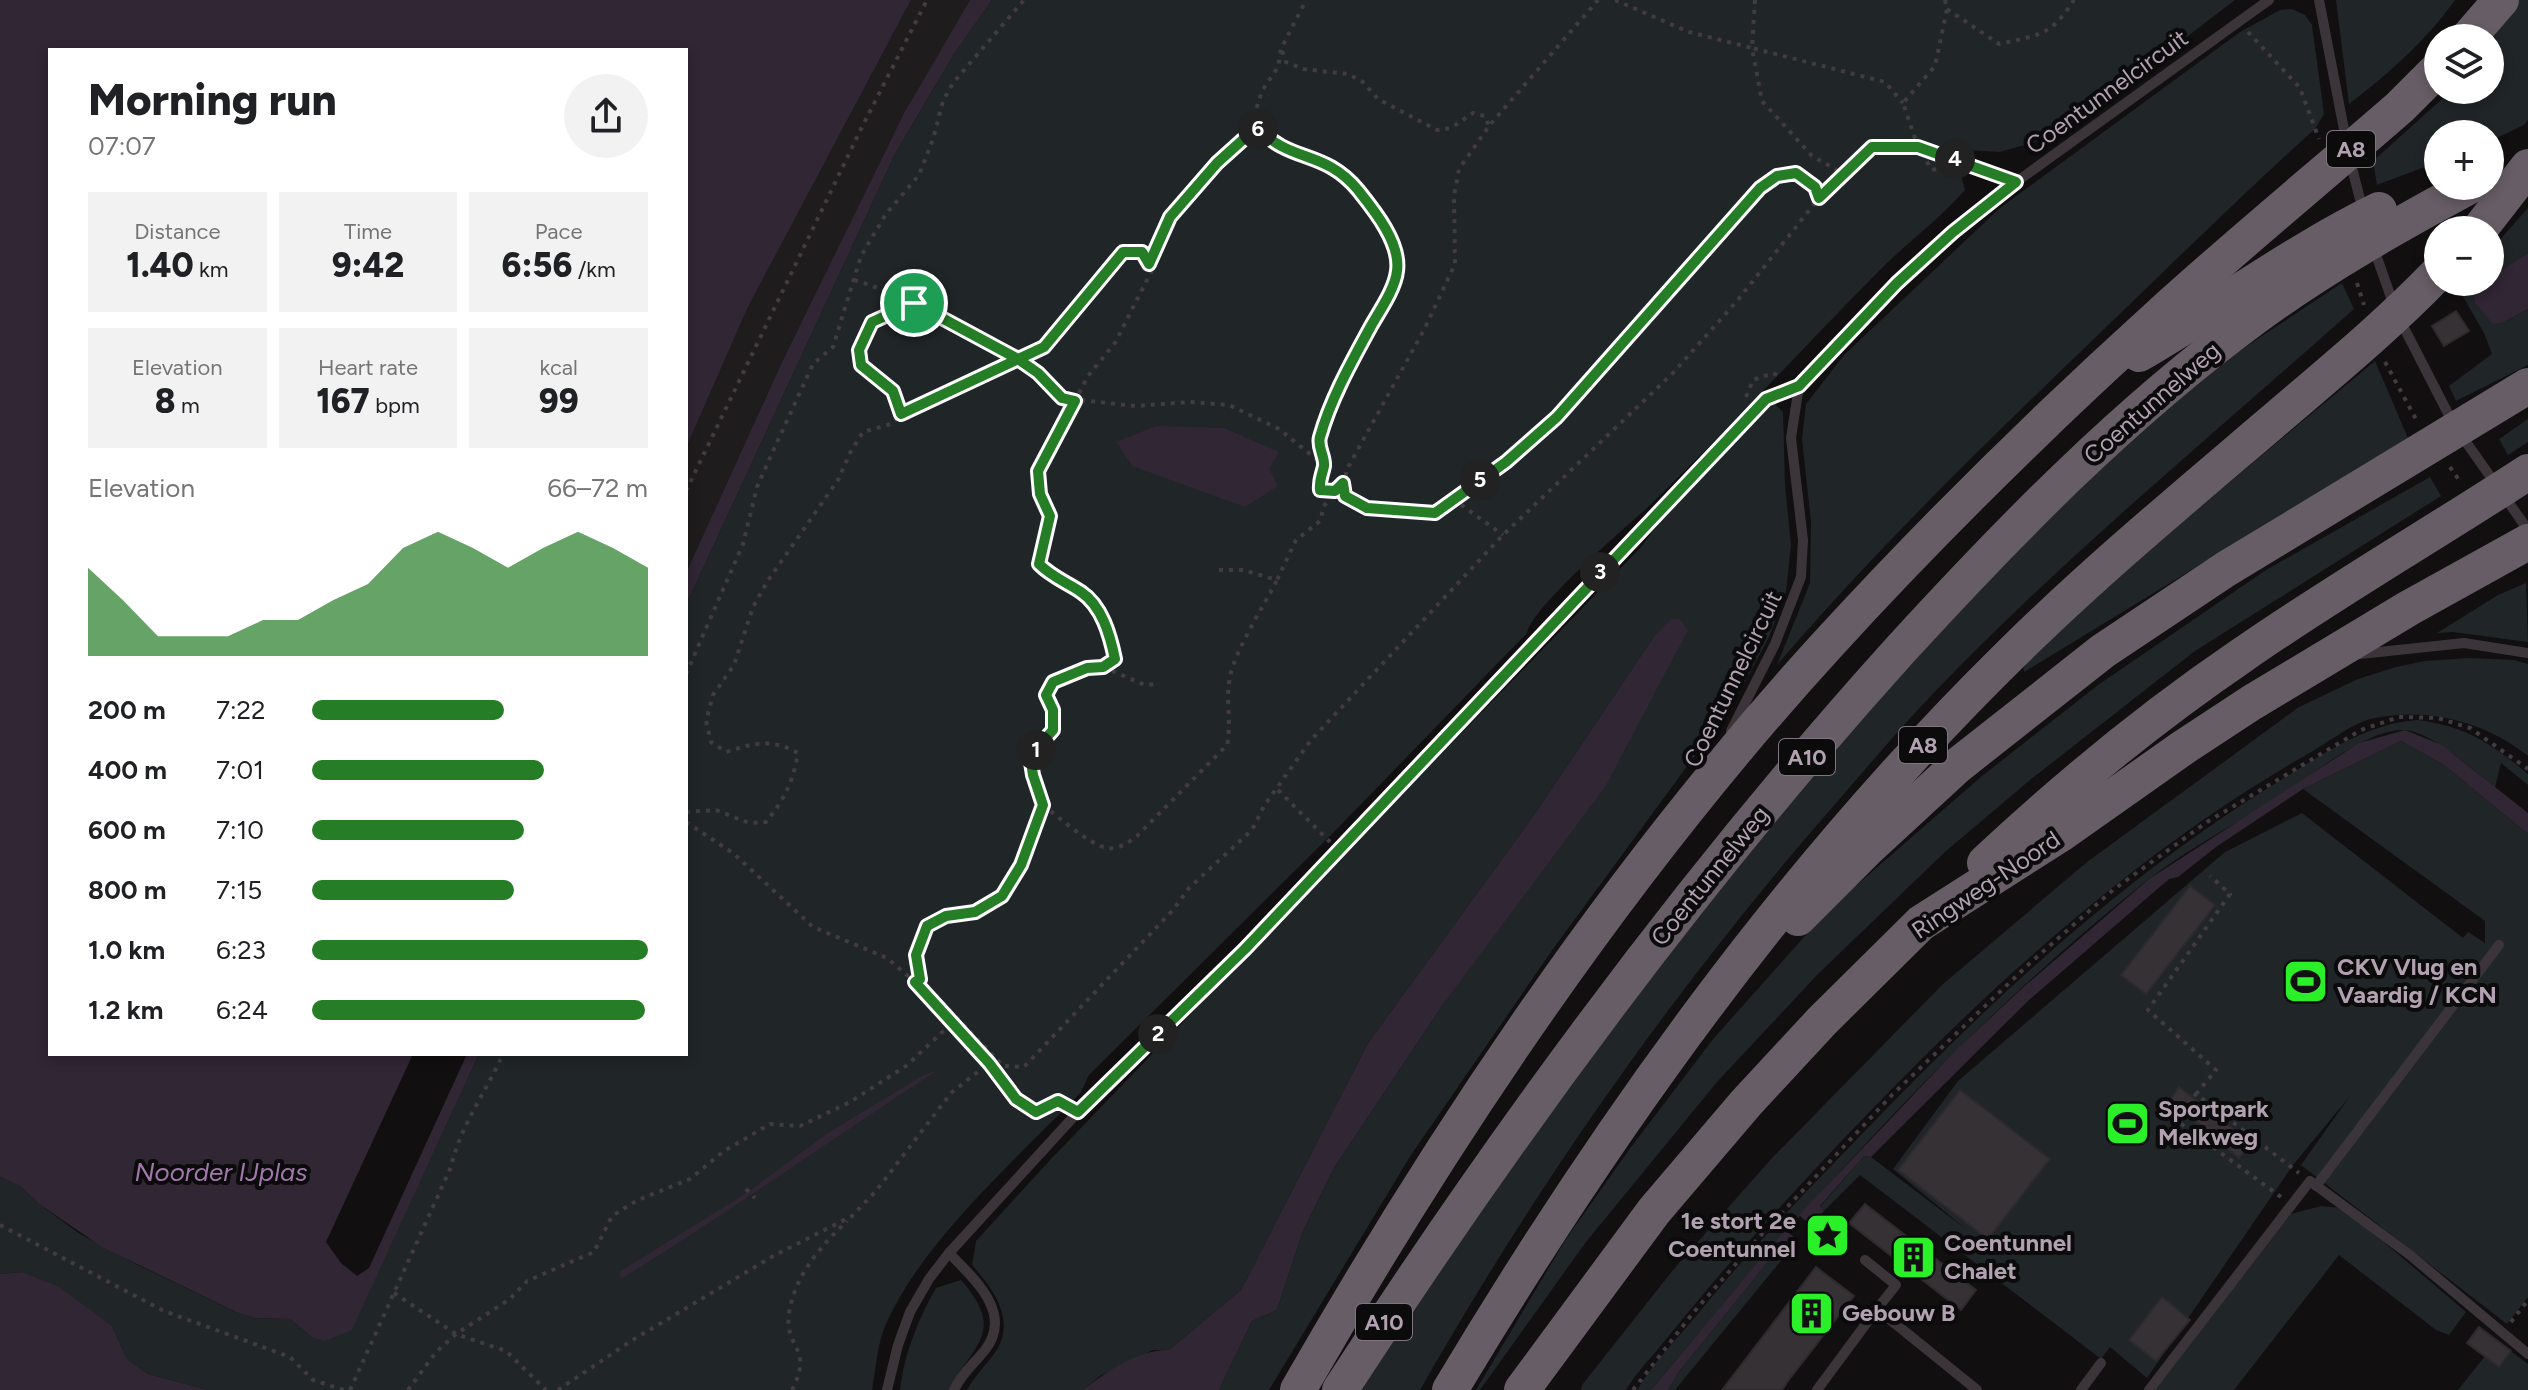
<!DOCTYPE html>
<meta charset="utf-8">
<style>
:root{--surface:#fff;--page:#f2f2f2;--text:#202124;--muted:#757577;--accent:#257e26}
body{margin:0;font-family:Figtree,sans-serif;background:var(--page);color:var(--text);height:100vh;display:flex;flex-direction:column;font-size:30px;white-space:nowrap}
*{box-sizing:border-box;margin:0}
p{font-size:26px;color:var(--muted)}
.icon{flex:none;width:44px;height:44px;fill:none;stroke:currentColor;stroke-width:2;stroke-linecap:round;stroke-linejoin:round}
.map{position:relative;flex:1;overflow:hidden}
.sheet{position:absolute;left:48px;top:48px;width:640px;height:1008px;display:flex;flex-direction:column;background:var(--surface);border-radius:0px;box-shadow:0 4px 12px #0003}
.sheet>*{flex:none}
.controls{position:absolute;left:2424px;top:24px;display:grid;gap:16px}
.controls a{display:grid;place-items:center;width:80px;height:80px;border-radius:50%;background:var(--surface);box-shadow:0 4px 12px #0003;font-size:40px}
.pin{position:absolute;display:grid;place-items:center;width:68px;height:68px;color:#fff;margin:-34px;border:4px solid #fff;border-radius:50%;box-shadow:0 2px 8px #0007}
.km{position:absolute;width:40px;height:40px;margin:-20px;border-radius:50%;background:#222;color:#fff;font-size:22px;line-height:40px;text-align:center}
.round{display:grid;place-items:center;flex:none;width:84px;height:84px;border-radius:42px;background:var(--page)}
.head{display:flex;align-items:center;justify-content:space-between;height:136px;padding:0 40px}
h1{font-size:44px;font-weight:800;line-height:60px}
.metrics{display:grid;grid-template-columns:repeat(3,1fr);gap:12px;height:136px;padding:8px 40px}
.metrics div{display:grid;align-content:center;border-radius:0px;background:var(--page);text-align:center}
.metrics b{font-size:34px;font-weight:800}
.metrics small{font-size:22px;font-weight:400}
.metrics p{font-size:22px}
.chart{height:224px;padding:16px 40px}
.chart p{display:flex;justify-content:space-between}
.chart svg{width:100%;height:144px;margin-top:8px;fill:var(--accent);opacity:.7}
ul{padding:0 40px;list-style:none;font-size:26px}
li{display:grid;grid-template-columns:128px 96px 1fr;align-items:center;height:60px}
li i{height:20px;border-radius:10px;background:var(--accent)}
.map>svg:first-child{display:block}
.built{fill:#1e1c1d}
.green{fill:#202528}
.water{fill:#312634}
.building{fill:#363135;stroke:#2d292c;stroke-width:2}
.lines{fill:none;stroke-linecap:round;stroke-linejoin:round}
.path{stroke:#423b41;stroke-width:4;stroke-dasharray:4 6;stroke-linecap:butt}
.service{stroke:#3b353a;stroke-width:10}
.motorway{stroke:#675d66;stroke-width:36}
.route-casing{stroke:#fff;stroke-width:16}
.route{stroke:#257e26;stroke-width:10}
.labels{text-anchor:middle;stroke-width:8;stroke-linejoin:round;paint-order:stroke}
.shield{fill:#0c0b0b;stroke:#80747f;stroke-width:2}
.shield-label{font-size:22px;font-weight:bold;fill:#b2a1b1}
.street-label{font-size:24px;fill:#b2a1b1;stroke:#0c0b0b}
.poi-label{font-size:24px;font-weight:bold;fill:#b2a1b1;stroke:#0c0b0b;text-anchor:start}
.water-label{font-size:26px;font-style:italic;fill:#a277ae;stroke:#0c0b0b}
</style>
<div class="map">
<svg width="2528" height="1390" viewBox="0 0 2528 1390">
<rect width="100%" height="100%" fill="#110f10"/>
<polygon class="built" points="911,0 970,0 904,113 782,362 686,573 686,448 748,307"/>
<g class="green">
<path d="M992 0H2235L2059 135 2000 152 1949 149 1938 162 1960 172 1965 190C1939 220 1905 244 1877 273 1800 351 1727 431 1648 507 1623 530 1534 605 1527 633L1335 831 1089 1075 1081 1092C1016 1160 924 1239 886 1324 877 1344 876 1369 872 1390H208L148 1374 127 1359 112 1326 22 1272 0 1274V1177L20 1186 39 1204 80 1234 138 1265 238 1313 255 1318 290 1319 313 1338 352 1329 479 1054H686V605L895 154 954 54Z"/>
<path d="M2336 0H2455C2426 41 2389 73 2349 104Z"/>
<polygon points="2519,0 2528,0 2528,120 2524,125 2490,141 2490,134 2438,134 2438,162 2377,185 2373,161 2452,90 2490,90 2490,40"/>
<path d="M2292 9 2305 15 2312 25 2324 114 2315 129C2241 195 2171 265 2099 334 1988 441 1877 548 1777 665L1810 583 1811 522 1802 439 1806 404 1844 355 2000 208 2240 32 2280 10Z"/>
<polygon points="2528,208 2528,253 2490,277 2490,251"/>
<polygon points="2463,282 2481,282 2473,287 2504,322 2528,309 2528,365 2456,401 2449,386 2492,354 2484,333 2458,288"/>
<path d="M2342 283 2354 309C2219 429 2080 544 1953 673 1912 714 1875 758 1837 802 1678 983 1539 1181 1420 1390H1361L1454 1248 1582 1065 1791 798 1940 630 2073 490 2198 378Z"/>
<polygon points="2375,361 2408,438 2024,672 2022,655"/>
<path d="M1774 403 1783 412 1785 484 1791 545 1786 592 1769 637 1735 701 1553 949 1411 1155 1269 1390H1219L1252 1321 1277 1310 1303 1231 1334 1168 1444 1003 1671 620 1655 635 1534 815 1368 1043 1241 1290 1169 1350H1153L1100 1376 1083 1390H967C974 1377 985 1366 994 1354 1017 1322 995 1291 972 1265L976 1241 1051 1159 1642 546 1679 494Z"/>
<polygon points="2528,419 2528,442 2508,455 2499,439"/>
<polygon points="2430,477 2441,496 2195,651 2030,780 1945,852 1818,974 1717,1082 1586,1242 1480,1390 1476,1390 1566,1239 1631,1147 1714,1038 1828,910 1982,776 2098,685 2266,570"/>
<polygon points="2526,583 2528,642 2453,632 2437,633 2498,595"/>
<path d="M2469 658 2514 660 2528 664V756C2486 722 2428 707 2375 718 2352 722 2327 744 2306 755 2099 873 1921 1052 1761 1228 1729 1263 1698 1300 1667 1338 1654 1355 1637 1371 1626 1390H1581L1582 1385 1673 1270 1772 1158 1943 984 2087 862 2299 707 2358 679 2396 667 2425 661Z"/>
<path d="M2418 720C2468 727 2490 743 2528 774V785L2501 763 2495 787C2474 771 2430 730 2403 730 2366 730 2313 774 2282 795 2237 823 2191 847 2149 879 1961 1027 1804 1207 1651 1390H1637C1654 1361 1680 1336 1701 1310 1763 1234 1831 1166 1899 1096 2014 979 2136 869 2276 783 2320 756 2366 723 2418 720Z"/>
<polygon points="2401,741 2444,765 2528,834 2528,1297 2507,1324 2301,1165 2350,1096 2293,1165 2147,1378 2110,1347 2101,1359 1860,1175 1824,1211 1820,1207 1864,1156 1871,1157 1967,1230 1893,1169 1958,1081 2225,852 2302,813 2463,938 2468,932 2485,943 2485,921 2303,789"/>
<polygon points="2321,1206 2341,1208 2351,1214 2466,1312 2449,1335 2436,1330 2339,1255 2234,1390 2154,1390 2291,1214"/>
<polygon points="1794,1237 1798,1240 1675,1390 1668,1390 1678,1373 1775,1253"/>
<path d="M961 1280C1006 1332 975 1342 949 1390H900C904 1354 918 1319 936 1288Z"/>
<polygon points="2497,1341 2528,1364 2528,1390 2458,1390"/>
</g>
<g class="water">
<polygon points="0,0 911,0 748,307 686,448 686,50 50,50 50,1054 413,1054 326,1242 341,1263 357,1276 369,1268 467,1054 479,1054 352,1330 325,1341 313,1338 290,1319 255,1318 238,1313 102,1247 39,1204 20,1186 0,1177"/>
<polygon points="970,0 992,0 954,54 895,154 686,605 686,573 782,362 904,113"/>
<polygon points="2528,253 2528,309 2504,322 2493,324 2475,303 2473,287 2481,282 2490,282 2490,277"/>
<polygon points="1156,426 1224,428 1279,452 1269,469 1278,486 1245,507 1132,466 1116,442"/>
<path d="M1671 619H1680L1688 630 1605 787 1444 1003 1334 1168 1303 1231 1277 1310 1252 1321 1219 1390H1083C1106 1372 1139 1349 1169 1350L1241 1290 1368 1043 1534 815 1655 635Z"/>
<polygon points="2405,730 2442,745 2528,813 2528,834 2444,765 2401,741 2303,789 2216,847 2178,877 2169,879 2029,1000 1871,1157 1864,1156 1820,1206 1824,1211 1811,1226 1799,1215 1955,1051 2019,991 2149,879 2359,743"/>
<path d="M938 1070C832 1139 729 1212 621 1279L619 1272 745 1194 828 1133 922 1076Z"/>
<polygon points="1785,1230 1794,1237 1775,1253 1678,1373 1668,1390 1651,1390"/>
<polygon points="22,1272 59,1287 112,1326 127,1359 148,1374 208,1390 0,1390 0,1274"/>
</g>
<g class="building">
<polygon points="2456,311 2469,331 2444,346 2432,326"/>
<polygon points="2190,886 2215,905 2146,994 2121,975"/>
<polygon points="2179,1087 2244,1137 2241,1140 2249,1146 2239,1158 2170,1100"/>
<polygon points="1960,1090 2050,1159 1988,1239 1898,1170"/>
<polygon points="1865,1204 1976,1290 1961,1310 1849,1223"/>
<polygon points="1816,1267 1854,1296 1788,1381 1782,1390 1722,1390"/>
<polygon points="2162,1297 2190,1320 2156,1361 2129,1340"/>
<polygon points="2479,1327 2511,1351 2499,1367 2467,1343"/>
</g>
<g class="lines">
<g class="path">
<polyline points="1615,0 1689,32 1752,48 1762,101 1812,156 1846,175"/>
<polyline points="1755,0 1752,48 1885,82 1903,103"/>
<polyline points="1945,0 1947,9 1935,66 1903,103 1918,147 1932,170 1962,163"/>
<path d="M1947 9 1999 44C2039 35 2051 36 2074 0"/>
<polyline points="2248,32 2300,88 2319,139"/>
<polyline points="1282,51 1286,62 1303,69 1348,74 1363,82 1378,99 1437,130 1451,128 1473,113 1485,116 1489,126"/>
<polyline points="1819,198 1872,147 1918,147 1999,175"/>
<polyline points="1149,264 1170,217 1217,163 1257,127"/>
<path d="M854 280C895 292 929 312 966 333 1005 355 1030 365 1062 398L1135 406 1190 402 1229 405 1279 429 1324 465 1318 440 1343 379 1397 271C1393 233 1366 187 1333 166 1318 156 1301 158 1285 151 1272 145 1262 133 1252 122L1262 91 1278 67 1281 49 1306 0"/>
<polyline points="2357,283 2364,305"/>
<polyline points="2385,362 2417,421"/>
<polyline points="1746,397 1753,380 1773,373 1779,376"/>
<polyline points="901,414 893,391 861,365 859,350 872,322 913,303"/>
<polyline points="1324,465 1319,479 1320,490 1335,491"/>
<polyline points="2450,467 2461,483"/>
<polyline points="686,491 861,129 927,0"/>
<polyline points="1453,499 1503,535"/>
<polyline points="1219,570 1243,570 1277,580 1296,540 1321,520 1323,507 1343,483"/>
<polyline points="1103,667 1145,685 1155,684"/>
<polyline points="686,674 743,544 757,487 774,449 813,364 833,347 861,256 886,214 919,175 933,139 943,101 953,83 1024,0"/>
<polyline points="1278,790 1330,842"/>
<path d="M1043 805C1059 817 1089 845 1108 848 1118 850 1129 842 1137 836L1227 745C1232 722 1225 700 1230 677 1235 650 1264 606 1277 580"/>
<path d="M686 812 716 810 749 823 766 822C784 800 793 782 798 753 771 738 754 743 726 752L711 742 706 721 713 695 734 665 753 607 767 582 838 480 850 453 863 432 891 424 901 414 1044 347 1123 252H1142L1152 270 1115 343 1088 376 1038 471 1040 494 1050 516 1039 564C1052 577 1066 582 1081 592 1102 606 1110 635 1115 659L1103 667 1087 668 1053 682 1046 695 1053 710V730L1030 756 1033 775 1043 805 1021 865 1002 896 975 912 946 916 927 926 916 955 920 979 1003 1066 1024 1067 1173 910 1189 888 1252 830 1264 806 1311 740 1503 535 1672 374 1737 301 1819 198 1815 187 1796 173 1777 176 1760 188 1557 417 1506 462 1435 513 1367 508 1345 496 1346 471 1425 328 1455 264 1454 196 1459 169 1489 126 1598 0"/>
<polyline points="686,822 733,853 813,927 887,958 915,982"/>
<polyline points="989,1063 1016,1099 1036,1112 1053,1102 1065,1105"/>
<polyline points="2196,1094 2216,1070 2148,1010 2230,894 2210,876"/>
<polyline points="746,1189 755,1198"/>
<polyline points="2281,1197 2176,1120 2196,1094 2299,1173"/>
<polyline points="0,1225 164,1311 290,1357 313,1380 344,1390"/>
<polyline points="394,1293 456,1334 506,1351 546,1390"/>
<polyline points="2511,1322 2528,1300"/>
<path d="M350 1390 451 1167C460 1126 486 1092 503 1054"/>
<polyline points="408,1390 436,1352 456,1334 510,1299 527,1281 594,1252 612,1216 638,1200 690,1179 724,1151 770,1124 800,1126 850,1102 906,1066 951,1024 915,982"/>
<polyline points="558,1390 631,1341 775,1255 852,1216 876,1191 951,1093 989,1063 951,1024"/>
<path d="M792 1390C814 1348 784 1348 789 1314 794 1276 821 1246 847 1221"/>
<polyline points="1633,1390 1693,1313 1762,1234 1892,1095 2029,964 2113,890 2207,822 2361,730 2399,717 2438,718 2470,728 2528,769"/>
</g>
<g class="service">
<polyline points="2319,0 2347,145"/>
<polyline points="2350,160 2363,211"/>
<polyline points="2374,249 2394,306"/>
<polyline points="2400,320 2454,425 2528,530"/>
<polyline points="2360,654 2464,643 2528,653"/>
<polyline points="1731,731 1775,644 1801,577 1803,540 1791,438 1799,386"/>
<polyline points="2316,1186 2499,945"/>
<path d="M949 1253C973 1278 1014 1313 985 1350 974 1364 962 1373 954 1390"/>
<polyline points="1865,1260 1896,1285 1877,1309 1977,1390"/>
<polyline points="887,1390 898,1345 910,1312 929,1279 949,1253 1078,1112 1245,949 1766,399 1799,386 1897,283 1953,232 2016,182 2269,0"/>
<polyline points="1817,1390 1877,1309"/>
<polyline points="2081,1390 2101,1363"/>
<polyline points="2149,1390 2310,1181 2410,1255 2528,1354"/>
</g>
<g class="motorway">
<polyline points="2468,38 2501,0"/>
<polyline points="2479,230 2528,167"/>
<path d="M2139 354C2220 307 2295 251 2379 210"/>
<path d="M1985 863C2065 788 2150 718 2241 656 2334 591 2433 534 2528 472"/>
<polyline points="1798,918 1868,848 1957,766 2103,651 2226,569 2528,386"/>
<path d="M1298 1390C1448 1128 1623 868 1827 645 1933 529 2045 419 2161 314 2239 243 2321 176 2400 107L2438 69"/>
<path d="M1340 1390C1509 1130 1693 879 1901 649 2010 530 2124 413 2255 317 2323 267 2396 226 2470 186"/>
<path d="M1450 1390C1608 1126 1790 871 2011 654 2093 573 2182 499 2270 424 2327 375 2386 327 2438 273"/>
<polyline points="1522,1390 1654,1211 1746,1103 1822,1021 1921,923 2062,833 2184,747 2251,703 2409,608 2528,542"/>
</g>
</g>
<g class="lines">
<defs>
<path id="route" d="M914 303 1018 359 1038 373 1062 398 1075 401 1038 471 1040 494 1050 516 1039 564C1052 577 1066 582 1081 592 1102 606 1110 635 1115 659L1103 667 1087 668 1053 682 1046 695 1053 710V730L1030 756 1033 775 1043 805 1021 865 1002 896 975 912 946 916 927 926 916 955 920 979 915 982 989 1063 1016 1099 1036 1112 1058 1101 1078 1112 1245 949 1766 399 1799 386 1897 283 1953 232 2016 182 1918 147H1872L1819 198 1815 187 1796 173 1777 176 1760 188 1557 417 1506 462 1435 513 1367 508 1345 496 1343 483 1335 491 1320 490C1319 479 1322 476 1324 466 1325 456 1317 447 1320 437 1331 398 1352 361 1371 326 1380 310 1395 289 1397 271 1401 243 1374 210 1358 190 1324 149 1291 164 1257 127L1217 163 1170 217 1149 264 1142 252H1123L1044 347 901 414 893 391 861 365 859 350 872 322 914 303"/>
</defs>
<use href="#route" class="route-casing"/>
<use href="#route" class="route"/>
</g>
<defs>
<symbol id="stadium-square" viewBox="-11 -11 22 22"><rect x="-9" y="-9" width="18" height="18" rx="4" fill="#2bf029" stroke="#0c0b0b"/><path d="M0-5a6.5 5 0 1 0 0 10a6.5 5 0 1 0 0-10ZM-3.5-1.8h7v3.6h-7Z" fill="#111"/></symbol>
<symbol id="sight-square" viewBox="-11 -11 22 22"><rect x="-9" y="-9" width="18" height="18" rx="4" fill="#2bf029" stroke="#0c0b0b"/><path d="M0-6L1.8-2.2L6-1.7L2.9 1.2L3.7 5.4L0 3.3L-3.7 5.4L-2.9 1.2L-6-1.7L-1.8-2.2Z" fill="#111"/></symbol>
<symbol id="building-square" viewBox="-11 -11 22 22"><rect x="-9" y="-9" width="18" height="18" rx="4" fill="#2bf029" stroke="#0c0b0b"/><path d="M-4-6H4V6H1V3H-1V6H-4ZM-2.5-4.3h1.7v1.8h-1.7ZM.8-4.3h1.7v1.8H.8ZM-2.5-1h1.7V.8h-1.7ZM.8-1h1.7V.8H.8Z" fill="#111"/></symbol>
</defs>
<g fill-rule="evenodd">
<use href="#stadium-square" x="2280" y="956" width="51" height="51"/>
<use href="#stadium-square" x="2102" y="1098" width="51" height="51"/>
<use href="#sight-square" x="1802" y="1210" width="51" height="51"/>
<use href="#building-square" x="1888" y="1232" width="51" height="51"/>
<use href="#building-square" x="1786" y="1288" width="51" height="51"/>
</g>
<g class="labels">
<g class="shield">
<rect x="2327" y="131" width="48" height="36" rx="6"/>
<rect x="1899" y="727" width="48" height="36" rx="6"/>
<rect x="1779" y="739" width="56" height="36" rx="6"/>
<rect x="1356" y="1304" width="56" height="36" rx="6"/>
</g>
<g class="shield-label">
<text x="2351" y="157">A8</text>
<text x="1923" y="753">A8</text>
<text x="1807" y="765">A10</text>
<text x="1384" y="1330">A10</text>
</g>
<g class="street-label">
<text transform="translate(2107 92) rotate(-36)" y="8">Coentunnelcircuit</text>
<text transform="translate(2152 403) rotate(-41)" y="8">Coentunnelweg</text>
<text transform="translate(1733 679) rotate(-64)" y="8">Coentunnelcircuit</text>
<text transform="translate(1710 876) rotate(-51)" y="8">Coentunnelweg</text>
<text transform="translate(1986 885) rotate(-34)" y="8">Ringweg-Noord</text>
</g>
<g class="poi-label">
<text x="2337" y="975">CKV Vlug en<tspan x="2337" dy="28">Vaardig / KCN</tspan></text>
<text x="2158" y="1117">Sportpark<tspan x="2158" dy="28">Melkweg</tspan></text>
<text x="1796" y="1229" text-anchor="end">1e stort 2e<tspan x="1796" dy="28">Coentunnel</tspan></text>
<text x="1944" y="1251">Coentunnel<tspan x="1944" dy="28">Chalet</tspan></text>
<text x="1842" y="1321">Gebouw B</text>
</g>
<g class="water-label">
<text x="221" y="1181">Noorder IJplas</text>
</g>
</g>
</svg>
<div class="controls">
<a><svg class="icon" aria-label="layers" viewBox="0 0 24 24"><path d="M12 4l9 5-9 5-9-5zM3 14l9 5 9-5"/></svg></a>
<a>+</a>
<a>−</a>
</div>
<div class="pin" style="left:914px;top:303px;background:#1e9e55"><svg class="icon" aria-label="arrive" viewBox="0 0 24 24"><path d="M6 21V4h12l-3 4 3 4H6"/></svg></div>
<b class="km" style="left:1036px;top:750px">1</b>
<b class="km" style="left:1158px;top:1034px">2</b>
<b class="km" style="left:1600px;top:572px">3</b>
<b class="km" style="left:1955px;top:159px">4</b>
<b class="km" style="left:1480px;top:480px">5</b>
<b class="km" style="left:1258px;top:129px">6</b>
<section class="sheet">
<div class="head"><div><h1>Morning run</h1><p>07:07</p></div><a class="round"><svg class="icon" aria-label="share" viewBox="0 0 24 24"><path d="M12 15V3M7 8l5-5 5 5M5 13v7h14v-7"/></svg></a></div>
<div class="metrics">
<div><p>Distance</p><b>1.40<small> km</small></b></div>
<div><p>Time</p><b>9:42</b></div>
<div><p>Pace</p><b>6:56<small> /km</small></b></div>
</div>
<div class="metrics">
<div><p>Elevation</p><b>8<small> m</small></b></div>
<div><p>Heart rate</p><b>167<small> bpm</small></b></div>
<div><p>kcal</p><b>99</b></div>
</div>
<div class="chart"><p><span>Elevation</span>66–72 m</p>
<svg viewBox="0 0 160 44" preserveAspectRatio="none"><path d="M0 44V17L10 27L20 38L30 38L40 38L50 33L60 33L70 27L80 22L90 11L100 6L110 11L120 17L130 11L140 6L150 11L160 17V44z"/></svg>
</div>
<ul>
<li><b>200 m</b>7:22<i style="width:57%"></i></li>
<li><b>400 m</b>7:01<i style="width:69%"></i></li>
<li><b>600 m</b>7:10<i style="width:63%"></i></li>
<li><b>800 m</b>7:15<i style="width:60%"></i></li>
<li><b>1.0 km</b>6:23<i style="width:100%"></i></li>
<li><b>1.2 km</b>6:24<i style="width:99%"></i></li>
</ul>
</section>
</div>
